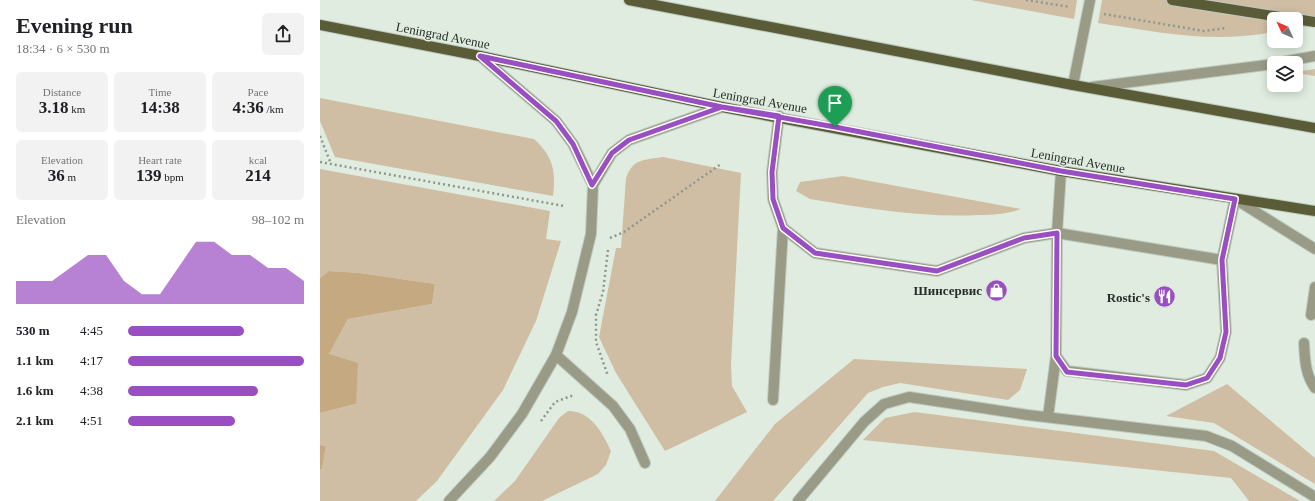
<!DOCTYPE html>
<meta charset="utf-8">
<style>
:root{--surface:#fff;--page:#f2f2f2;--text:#202124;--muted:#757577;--accent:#994ec1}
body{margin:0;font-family:"Times New Roman",serif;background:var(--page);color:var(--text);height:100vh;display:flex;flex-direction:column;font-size:15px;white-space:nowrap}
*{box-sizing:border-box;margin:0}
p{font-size:13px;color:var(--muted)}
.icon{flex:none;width:22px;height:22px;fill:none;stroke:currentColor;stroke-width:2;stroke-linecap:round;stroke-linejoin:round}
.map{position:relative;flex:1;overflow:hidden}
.panel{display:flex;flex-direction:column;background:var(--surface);width:320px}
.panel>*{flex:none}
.needle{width:26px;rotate:314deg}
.fabs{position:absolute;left:947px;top:12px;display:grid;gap:8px}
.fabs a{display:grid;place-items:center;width:36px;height:36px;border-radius:6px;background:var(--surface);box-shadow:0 2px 10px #0003;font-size:20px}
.pin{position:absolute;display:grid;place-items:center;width:34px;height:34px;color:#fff;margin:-41px -17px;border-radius:50% 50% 50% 0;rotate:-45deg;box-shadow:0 0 4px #0007}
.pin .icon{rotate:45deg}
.round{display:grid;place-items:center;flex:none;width:42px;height:42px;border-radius:6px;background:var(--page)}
.head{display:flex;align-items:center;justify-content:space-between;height:68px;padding:0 16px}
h1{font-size:22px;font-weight:700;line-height:30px}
.figures{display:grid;grid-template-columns:repeat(3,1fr);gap:6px;height:68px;padding:4px 16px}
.figures div{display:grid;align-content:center;border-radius:6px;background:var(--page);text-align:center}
.figures b{font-size:17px;font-weight:700}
.figures small{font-size:11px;font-weight:400}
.figures p{font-size:11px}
.chart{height:112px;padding:8px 16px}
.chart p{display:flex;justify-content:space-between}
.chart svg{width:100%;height:72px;margin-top:4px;fill:var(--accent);opacity:.7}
ul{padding:0 16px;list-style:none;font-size:13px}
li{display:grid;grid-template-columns:64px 48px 1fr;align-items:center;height:30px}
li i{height:10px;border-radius:5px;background:var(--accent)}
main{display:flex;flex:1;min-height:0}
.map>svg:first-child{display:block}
.green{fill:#cfbea4}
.forest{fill:#c5a980}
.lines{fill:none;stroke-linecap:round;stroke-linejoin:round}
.service-casing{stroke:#becabe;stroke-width:12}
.minor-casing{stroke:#becabe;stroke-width:12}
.tertiary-casing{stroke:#becabe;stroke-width:12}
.primary-casing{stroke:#becabe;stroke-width:12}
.path{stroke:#8f988f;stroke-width:2.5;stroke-dasharray:2 3;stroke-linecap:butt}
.service{stroke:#999b87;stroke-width:10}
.minor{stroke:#999b87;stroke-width:10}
.tertiary{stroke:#999b87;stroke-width:10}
.primary{stroke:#5a5c38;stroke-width:10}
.primary-bridge-casing{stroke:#becabe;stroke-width:12;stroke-linecap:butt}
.primary-bridge{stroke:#5a5c38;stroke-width:10}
.route-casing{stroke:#fff;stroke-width:8}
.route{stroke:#994ec1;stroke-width:5}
.labels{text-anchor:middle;stroke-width:3;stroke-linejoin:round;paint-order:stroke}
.street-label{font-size:13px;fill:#282d28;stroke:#dfecdf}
.poi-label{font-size:13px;font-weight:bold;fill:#282d28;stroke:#dfecdf;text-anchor:end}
</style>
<main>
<section class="panel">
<div class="head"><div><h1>Evening run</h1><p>18:34 · 6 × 530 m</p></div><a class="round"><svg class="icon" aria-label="share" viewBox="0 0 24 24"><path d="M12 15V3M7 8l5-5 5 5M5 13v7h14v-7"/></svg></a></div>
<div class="figures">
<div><p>Distance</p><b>3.18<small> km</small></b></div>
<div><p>Time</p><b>14:38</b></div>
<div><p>Pace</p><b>4:36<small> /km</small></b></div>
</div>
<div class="figures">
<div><p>Elevation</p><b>36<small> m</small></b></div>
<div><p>Heart rate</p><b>139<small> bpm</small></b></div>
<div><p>kcal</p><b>214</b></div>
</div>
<div class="chart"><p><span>Elevation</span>98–102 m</p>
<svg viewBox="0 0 160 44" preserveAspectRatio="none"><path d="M0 44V30L10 30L20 30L30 22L40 14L50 14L60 30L70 38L80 38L90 22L100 6L110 6L120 14L130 14L140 22L150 22L160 30V44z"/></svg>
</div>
<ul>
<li><b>530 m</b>4:45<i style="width:66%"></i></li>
<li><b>1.1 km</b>4:17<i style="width:100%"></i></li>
<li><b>1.6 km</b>4:38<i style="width:74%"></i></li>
<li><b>2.1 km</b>4:51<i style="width:61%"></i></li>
</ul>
</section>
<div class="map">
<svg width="995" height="501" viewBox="0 0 995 501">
<rect width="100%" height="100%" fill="#dfecdf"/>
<g class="green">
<polygon points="651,0 757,0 754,19"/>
<path d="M782 0H995V25L976 28V19H954V32C891 44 839 32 778 23Z"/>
<polygon points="995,69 995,76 976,73 976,72"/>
<path d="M0 98 214 139C233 156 236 171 233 196L15 157 0 121Z"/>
<path d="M343 157 421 173 411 364 412 386 427 412 345 451 296 373 279 337 296 248H301L306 178C313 158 325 160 343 157Z"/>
<polygon points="0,169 230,211 226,239 241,241 216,321 183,390 117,481 96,501 0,501 0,470 2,469 6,446 0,445 0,413 36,404 9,354 28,319 112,304 115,284 40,273 9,271 0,278"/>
<path d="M523 176 701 209C687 214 674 215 659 215 602 218 545 208 490 199L476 191 480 182Z"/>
<polygon points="534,359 707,369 700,390 688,400 580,383 563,387 548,393 453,501 395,501 455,424"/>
<polygon points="907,384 995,458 995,484 894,423 846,416"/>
<path d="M248 411C271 411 282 432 291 451L286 465 278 474 222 501H174L195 481 239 418Z"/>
<polygon points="595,412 894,451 980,501 929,501 911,478 543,440 565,418"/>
</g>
<g class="forest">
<polygon points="9,271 40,273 115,284 112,304 28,319 9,354 38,363 36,404 0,413 0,278"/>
<polygon points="0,445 6,446 2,469 0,470"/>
</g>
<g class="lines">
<defs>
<g id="service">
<polyline points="753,85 770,0"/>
<polyline points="741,171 737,233 736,356 747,371 866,385 887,378 900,358 906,332 902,260 915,199"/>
<polyline points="463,228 495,253 617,271 704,238 737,233 902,260"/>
<polyline points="991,315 995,287"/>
<path d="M984 343C985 360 985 374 995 388"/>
<polyline points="236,355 293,406 310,429 325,463"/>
<polyline points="453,400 463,228 453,199 452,172 459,116"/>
<polyline points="728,417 736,356"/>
<polyline points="478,501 544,422 564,404 589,397 708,415 886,436 912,446 995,497"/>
</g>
<g id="minor">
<polyline points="273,185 292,153 309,140 402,107"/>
<polyline points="129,501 170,457 202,414 236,355 252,312 271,234 273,185 253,144 236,121 160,56"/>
</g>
<g id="tertiary">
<polyline points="957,63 995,56"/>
<polyline points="772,87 954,64"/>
<polyline points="915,199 995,249"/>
</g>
<g id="primary">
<polyline points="309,0 753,85 995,128"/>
<polyline points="852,0 973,19"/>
<polyline points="0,25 160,56 402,107 741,171 995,211"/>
</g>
</defs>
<use href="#service" class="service-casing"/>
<use href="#minor" class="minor-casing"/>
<use href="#tertiary" class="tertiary-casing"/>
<use href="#primary" class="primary-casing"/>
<g class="path">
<polyline points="706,0 750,7"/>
<polyline points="784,14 884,31 906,28"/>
<polyline points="0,136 11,164"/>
<polyline points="0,162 244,206"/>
<polyline points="290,238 304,232 401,164"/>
<polyline points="288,250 283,292 276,315 276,342 288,376"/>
<polyline points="221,421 235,402 251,396 253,397"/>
</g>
<use href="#service" class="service"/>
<use href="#minor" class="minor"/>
<use href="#tertiary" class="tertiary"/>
<use href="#primary" class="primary"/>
<defs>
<polyline id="primary-bridge" points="976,19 995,22"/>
</defs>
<use href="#primary-bridge" class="primary-bridge-casing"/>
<use href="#primary-bridge" class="primary-bridge"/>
</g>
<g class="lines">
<defs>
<polyline id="route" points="515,127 402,107 309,140 292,153 272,185 253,144 236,121 160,56 402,107 459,116 452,172 453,199 463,228 495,253 617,271 704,238 737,233 736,356 747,372 866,385 887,378 900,358 906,332 902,260 915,199 741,171 515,127"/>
</defs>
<use href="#route" class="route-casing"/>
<use href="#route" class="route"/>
</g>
<defs>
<symbol id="shop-disc" viewBox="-11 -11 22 22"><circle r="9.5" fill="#994ec1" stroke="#dfecdf"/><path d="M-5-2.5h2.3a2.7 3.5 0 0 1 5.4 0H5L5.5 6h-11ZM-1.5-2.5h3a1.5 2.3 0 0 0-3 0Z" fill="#fff"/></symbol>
<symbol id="restaurant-disc" viewBox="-11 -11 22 22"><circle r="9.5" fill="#994ec1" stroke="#dfecdf"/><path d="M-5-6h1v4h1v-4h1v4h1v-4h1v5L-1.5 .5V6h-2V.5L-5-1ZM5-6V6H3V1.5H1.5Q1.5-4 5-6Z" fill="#fff"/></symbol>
</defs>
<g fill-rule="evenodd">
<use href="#shop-disc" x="664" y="278" width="25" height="25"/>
<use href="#restaurant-disc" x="832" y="284" width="25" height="25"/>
</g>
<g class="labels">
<g class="street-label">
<text transform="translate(123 35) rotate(11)" y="5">Leningrad Avenue</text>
<text transform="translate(440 100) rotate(10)" y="5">Leningrad Avenue</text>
<text transform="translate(758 160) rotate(10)" y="5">Leningrad Avenue</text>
</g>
<g class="poi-label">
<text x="662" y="295">Шинсервис</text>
<text x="830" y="302">Rostic's</text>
</g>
</g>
</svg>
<div class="fabs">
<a><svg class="needle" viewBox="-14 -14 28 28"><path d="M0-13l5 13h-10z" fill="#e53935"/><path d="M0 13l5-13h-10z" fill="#757577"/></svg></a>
<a><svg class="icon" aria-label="layers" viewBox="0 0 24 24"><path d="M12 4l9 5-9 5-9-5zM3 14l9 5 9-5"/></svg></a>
</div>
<div class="pin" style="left:515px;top:127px;background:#1e9e55"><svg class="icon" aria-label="arrive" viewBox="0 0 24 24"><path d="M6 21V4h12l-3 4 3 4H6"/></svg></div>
</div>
</main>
